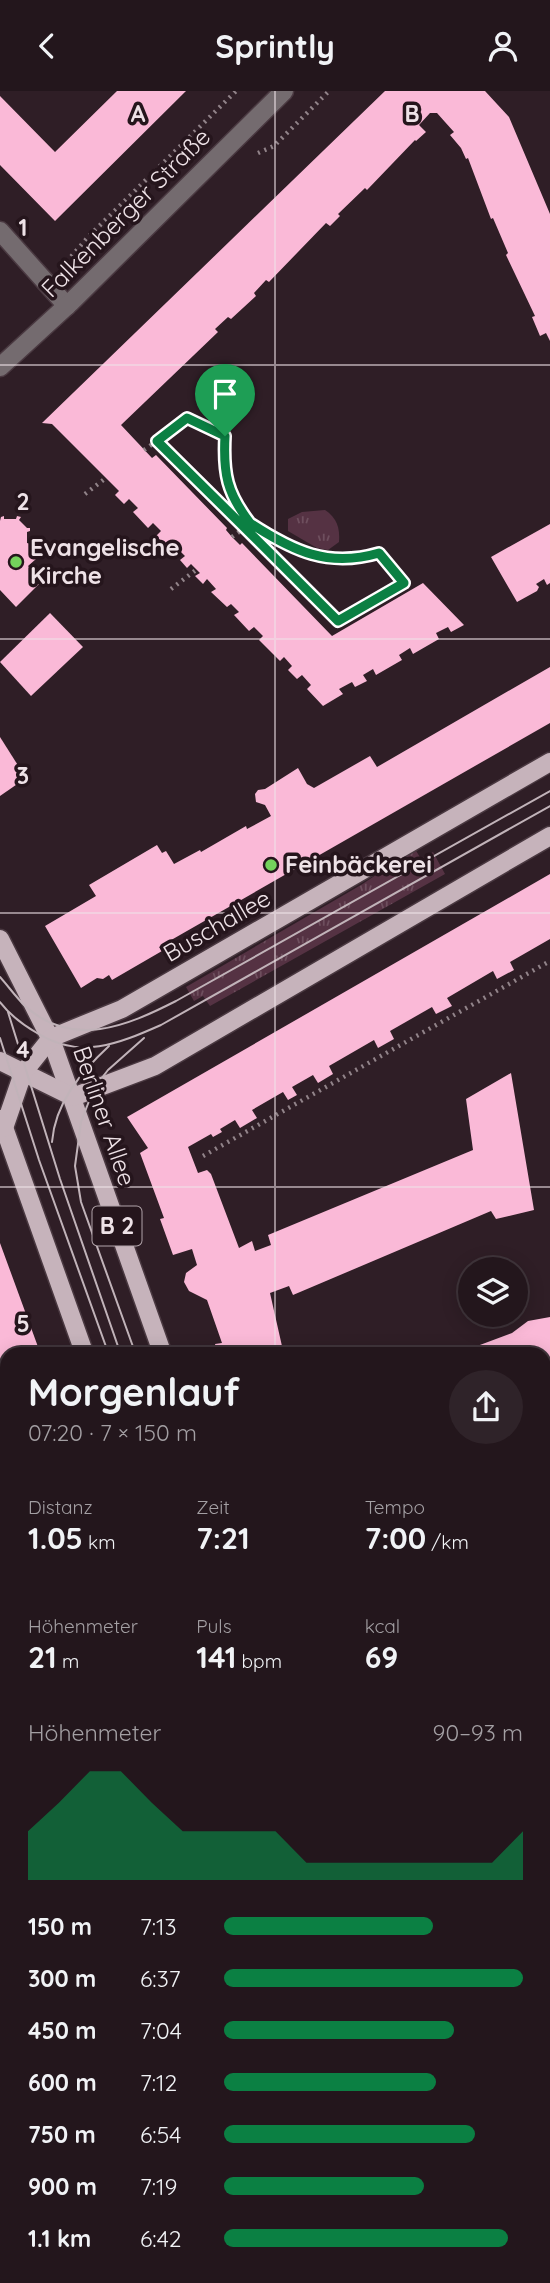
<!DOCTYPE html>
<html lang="de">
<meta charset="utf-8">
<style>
:root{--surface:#23161c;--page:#2f2329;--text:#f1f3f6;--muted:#a39fa3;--line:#40353b;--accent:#0b8043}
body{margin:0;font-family:Quicksand,sans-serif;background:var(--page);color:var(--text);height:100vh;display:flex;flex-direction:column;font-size:26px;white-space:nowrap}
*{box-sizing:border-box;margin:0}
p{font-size:23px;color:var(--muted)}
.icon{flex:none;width:38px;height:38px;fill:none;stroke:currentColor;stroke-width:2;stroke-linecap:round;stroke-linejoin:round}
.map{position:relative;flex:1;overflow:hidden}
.panel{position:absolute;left:0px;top:1256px;width:551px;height:936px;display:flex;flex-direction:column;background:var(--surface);border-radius:21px 21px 0 0;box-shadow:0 4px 18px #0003,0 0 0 2px var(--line)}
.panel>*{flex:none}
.fabs{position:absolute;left:458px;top:1166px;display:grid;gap:14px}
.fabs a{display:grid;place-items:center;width:70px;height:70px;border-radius:50%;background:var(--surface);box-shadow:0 4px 18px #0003,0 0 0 2px var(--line);font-size:35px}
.pin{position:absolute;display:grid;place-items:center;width:60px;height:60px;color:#fff;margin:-72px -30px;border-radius:50% 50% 50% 0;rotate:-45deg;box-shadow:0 0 7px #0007}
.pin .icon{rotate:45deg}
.round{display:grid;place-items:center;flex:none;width:74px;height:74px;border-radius:37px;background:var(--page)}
.headline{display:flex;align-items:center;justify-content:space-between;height:119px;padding:0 28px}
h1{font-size:38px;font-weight:700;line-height:52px}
.metrics{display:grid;grid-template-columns:repeat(3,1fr);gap:10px;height:119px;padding:7px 28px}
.metrics div{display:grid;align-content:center}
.metrics b{font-size:30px;font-weight:700}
.metrics small{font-size:19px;font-weight:400}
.metrics p{font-size:19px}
.chart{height:196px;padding:14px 28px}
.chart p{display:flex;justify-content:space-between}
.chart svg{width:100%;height:126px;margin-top:7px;fill:var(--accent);opacity:.7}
ul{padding:0 28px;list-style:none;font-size:23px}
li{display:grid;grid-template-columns:112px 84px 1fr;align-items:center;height:52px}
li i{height:18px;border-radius:9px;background:var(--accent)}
header{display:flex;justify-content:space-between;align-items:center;height:91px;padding:0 28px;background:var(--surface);font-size:32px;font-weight:700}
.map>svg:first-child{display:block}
.grass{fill:url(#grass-tufts)}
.building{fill:#fab9d7}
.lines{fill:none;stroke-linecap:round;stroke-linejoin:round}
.minor-casing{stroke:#4a3941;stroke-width:21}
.major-casing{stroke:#4a3941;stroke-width:21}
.path{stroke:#918389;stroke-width:4.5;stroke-dasharray:2 5;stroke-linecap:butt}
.minor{stroke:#746b6f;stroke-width:18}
.major{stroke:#c6b3bb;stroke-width:18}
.tram{stroke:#c1b3b9;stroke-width:2}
.route-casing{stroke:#fff;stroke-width:14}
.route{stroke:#0b8043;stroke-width:9}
.grid{fill:none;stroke:#eee2e7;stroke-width:2;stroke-opacity:0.55}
.poi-dot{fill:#74d25c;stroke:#25151c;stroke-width:2.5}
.labels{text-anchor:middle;stroke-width:7;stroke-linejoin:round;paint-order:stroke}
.shield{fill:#25151c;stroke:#b2a4aa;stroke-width:2}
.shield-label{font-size:23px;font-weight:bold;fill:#eee2e7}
.street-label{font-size:24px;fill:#eee2e7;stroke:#25151c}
.poi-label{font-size:24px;font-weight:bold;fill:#eee2e7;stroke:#25151c;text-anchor:start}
.grid-label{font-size:23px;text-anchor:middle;font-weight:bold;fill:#eee2e7;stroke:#25151c;stroke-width:7;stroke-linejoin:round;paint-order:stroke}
</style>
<header><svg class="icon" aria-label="back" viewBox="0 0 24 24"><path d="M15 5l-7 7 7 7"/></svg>Sprintly<svg class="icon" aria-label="person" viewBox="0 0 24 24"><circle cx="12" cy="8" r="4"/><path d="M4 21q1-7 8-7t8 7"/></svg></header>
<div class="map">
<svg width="550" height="2192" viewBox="0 0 550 2192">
<defs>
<pattern id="grass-tufts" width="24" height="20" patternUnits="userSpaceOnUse" patternTransform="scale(1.75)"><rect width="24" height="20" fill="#553243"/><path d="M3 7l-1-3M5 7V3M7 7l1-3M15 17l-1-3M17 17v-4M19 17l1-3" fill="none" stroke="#6e4f5e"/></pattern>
</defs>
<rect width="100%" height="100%" fill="#2f1e26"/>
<g class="grass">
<path d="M325 419C337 427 340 437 339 451L328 459 317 457 288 440V428L302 421Z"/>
<polygon points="415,758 421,768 433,761 445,783 210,915 203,905 194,910 186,896 361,794"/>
<polygon points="0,1434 7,1452 7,2186 42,2186 40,2192 0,2192"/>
<polygon points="550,1512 550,1657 544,1658 544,1513"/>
</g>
<g class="building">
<polygon points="117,0 186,0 55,130 0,74 0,5 55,61"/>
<polygon points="385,0 485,0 509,26 550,123 550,250 546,242 540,245 532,226 535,225 506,164 508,162 493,127 491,128 468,67 466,68 461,57 450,44 454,41 445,31 437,22 430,22 419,34 426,41 416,50 415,49 367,99 365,97 338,123 340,125 330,135 326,132 269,191 266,189 254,202 256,205 231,228 228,226 215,238 218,241 121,334 152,367 156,364 227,437 226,439 232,446 240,454 242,452 332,545 423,492 464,534 451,541 448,536 436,542 439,548 413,563 410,557 399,564 402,569 376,584 373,578 363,584 367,590 355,596 352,591 339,598 343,603 323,615 307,598 311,594 302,584 297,588 288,579 292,575 284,566 280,570 259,549 263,545 254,536 249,540 234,524 239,521 231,513 227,516 211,501 216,498 207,488 203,493 195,485 200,482 191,473 187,477 180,469 185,465 175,455 171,460 156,445 161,440 153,432 148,437 133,421 138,417 129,408 124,413 115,404 119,400 52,333 42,332"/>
<polygon points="4,425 4,428 16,428 17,425 21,426 19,429 27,437 30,437 30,440 27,441 27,452 31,453 31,455 35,460 36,468 28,475 42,490 16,516 0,499 0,430 1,426"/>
<polygon points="550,433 550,492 547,494 544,488 536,493 539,496 537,500 517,511 491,466"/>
<polygon points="50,522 83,556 31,605 0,571"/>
<polygon points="550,576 550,632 159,856 162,860 112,889 109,884 103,888 97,887 81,897 45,835 96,805 89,794 157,754 162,762 166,760 174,773 200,759 201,761 246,735 247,738 271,725 265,714 256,711 255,703 258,699 265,698 298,677 307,693 314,697 370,665 377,676"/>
<polygon points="0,646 26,687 0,705"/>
<polygon points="550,783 550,848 510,871 514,879 497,888 493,880 447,907 452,915 436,923 432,916 390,940 394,948 378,957 374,949 329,975 333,983 318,992 313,984 292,996 297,1004 288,1009 283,1001 252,1019 257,1027 240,1037 235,1029 220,1038 222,1041 213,1046 211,1043 188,1056 198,1082 207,1079 211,1083 239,1157 252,1150 255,1160 271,1154 268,1144 473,1059 466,1008 511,982 534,1119 496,1128 491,1120 293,1204 289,1195 270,1202 284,1264 218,1264 215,1253 222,1252 207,1209 189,1200 184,1191 186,1182 197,1174 192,1158 173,1164 160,1128 164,1127 140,1062 148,1057 127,1026"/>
<polygon points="0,1152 41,1264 7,1264 7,1342 0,1324"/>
<polygon points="550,1226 550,1297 544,1301 544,1264 453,1264 512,1242 528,1230"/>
<polygon points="6,1373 7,1398 0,1401 0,1375"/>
<polygon points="550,1425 550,1481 544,1483 544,1427"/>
<polygon points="550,1828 550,1870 544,1871 544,1829 547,1831"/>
<polygon points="550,2167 550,2192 428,2192 422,2186 498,2186 499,2189 512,2186 544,2186 544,2171"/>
</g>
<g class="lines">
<defs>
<g id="minor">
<polyline points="0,140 67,215"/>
<polyline points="0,276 71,211 284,0"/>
<polyline points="544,1694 550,1693"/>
<polyline points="0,1962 7,1965"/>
</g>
<g id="major">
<polyline points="0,848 52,951 163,1264"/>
<polyline points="0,970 73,1006 155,975 550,745"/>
<polyline points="1,1028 85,1264"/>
<polyline points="4,1037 23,982 51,947 122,918 550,671"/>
<polyline points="271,2186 285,2192"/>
<polyline points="341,2186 348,2192"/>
<polyline points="71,2192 73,2186"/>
<polyline points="100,2192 112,2186"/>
<polyline points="147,2192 149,2186"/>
</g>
</defs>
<use href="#minor" class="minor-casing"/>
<use href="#major" class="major-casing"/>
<g class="path">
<polyline points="258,62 274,55 329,0"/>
<polyline points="62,176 89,145 236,0"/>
<path d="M144 359 157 350 338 530 404 492 379 462C321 478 250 453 227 393 222 379 224 360 225 345L187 327 157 350"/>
<polyline points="85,403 106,387"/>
<polyline points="232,446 251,432"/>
<polyline points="171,498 196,479"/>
<polyline points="203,1065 550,870"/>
<polyline points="544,1524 550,1523"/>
<polyline points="0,1559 7,1564"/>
<polyline points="544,1573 550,1568"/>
<polyline points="0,1732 7,1732"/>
<polyline points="0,2004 7,2004"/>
<polyline points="0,2007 7,2019"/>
<polyline points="0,2172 7,2148"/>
</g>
<use href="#minor" class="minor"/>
<use href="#major" class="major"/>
<g class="tram">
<path d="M0 886C8 895 16 906 25 915 73 958 127 935 176 910L550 700"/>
<path d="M0 911C10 924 23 934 37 942 80 969 118 953 161 934L550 715"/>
<polyline points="8,921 60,1088 121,1264"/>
<polyline points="0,947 39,1069 109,1264"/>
<path d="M52 1051C55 1012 81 981 109 955"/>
<polyline points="136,1264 81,1111 75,1075 81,1031 94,997 108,979 144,947"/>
<polyline points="184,2186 190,2192"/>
<polyline points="207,2186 215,2192"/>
<polyline points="102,2192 104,2186"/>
<polyline points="117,2192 119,2186"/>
</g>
</g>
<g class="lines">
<defs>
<path id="route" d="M225 345 187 327 157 350 244 436 250 432C293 460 328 477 379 462L404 492 338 530 244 436 250 432C227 402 223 383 225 345"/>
</defs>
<use href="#route" class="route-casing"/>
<use href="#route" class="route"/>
</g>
<path class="grid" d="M275 0V1264M0 274H550M0 548H550M0 822H550M0 1096H550M0 1370H7M544 1370H550M0 1644H7M544 1644H550M0 1918H7M544 1918H550M275 2186V2192"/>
<g class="poi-dot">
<circle cx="16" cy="471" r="7"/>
<circle cx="271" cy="774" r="7"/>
</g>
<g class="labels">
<rect class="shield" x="92.5" y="1115.5" width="49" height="39" rx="5"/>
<g class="shield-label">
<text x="117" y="1143">B 2</text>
</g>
<g class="street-label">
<text transform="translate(126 122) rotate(-45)" y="8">Falkenberger Straße</text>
<text transform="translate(217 835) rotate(-30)" y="8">Buschallee</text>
<text transform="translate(104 1025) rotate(71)" y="8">Berliner Allee</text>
</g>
<g class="poi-label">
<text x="30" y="465">Evangelische<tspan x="30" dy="28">Kirche</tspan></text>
<text x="285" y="782">Feinbäckerei</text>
</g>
</g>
<g class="grid-label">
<text x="138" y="31">A</text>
<text x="412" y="31">B</text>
<text x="23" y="145">1</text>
<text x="23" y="419">2</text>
<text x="23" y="693">3</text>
<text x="23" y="967">4</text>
<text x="23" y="1241">5</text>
</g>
</svg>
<div class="fabs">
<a><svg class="icon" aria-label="layers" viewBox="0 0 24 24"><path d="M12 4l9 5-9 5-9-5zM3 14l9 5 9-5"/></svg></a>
</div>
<div class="pin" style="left:225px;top:345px;background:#1e9e55"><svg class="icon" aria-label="arrive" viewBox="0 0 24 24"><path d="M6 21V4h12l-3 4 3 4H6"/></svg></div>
<section class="panel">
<div class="headline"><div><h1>Morgenlauf</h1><p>07:20 · 7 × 150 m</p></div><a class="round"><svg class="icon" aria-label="share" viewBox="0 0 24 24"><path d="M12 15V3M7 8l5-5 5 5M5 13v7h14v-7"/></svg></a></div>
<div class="metrics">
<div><p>Distanz</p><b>1.05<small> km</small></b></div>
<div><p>Zeit</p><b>7:21</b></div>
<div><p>Tempo</p><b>7:00<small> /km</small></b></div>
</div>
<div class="metrics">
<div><p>Höhenmeter</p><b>21<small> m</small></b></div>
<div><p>Puls</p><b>141<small> bpm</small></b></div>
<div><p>kcal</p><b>69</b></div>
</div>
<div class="chart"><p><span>Höhenmeter</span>90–93 m</p>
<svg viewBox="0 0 160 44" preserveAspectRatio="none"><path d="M0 44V27L10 17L20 6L30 6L40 17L50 27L60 27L70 27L80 27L90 38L100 38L110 38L120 38L130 38L140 38L150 38L160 27V44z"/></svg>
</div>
<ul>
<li><b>150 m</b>7:13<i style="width:70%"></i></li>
<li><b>300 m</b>6:37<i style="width:100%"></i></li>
<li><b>450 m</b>7:04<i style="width:77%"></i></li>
<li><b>600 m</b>7:12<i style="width:71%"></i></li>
<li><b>750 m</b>6:54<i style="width:84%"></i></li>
<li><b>900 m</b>7:19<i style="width:67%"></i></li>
<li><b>1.1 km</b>6:42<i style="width:95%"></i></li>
</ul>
</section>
</div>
